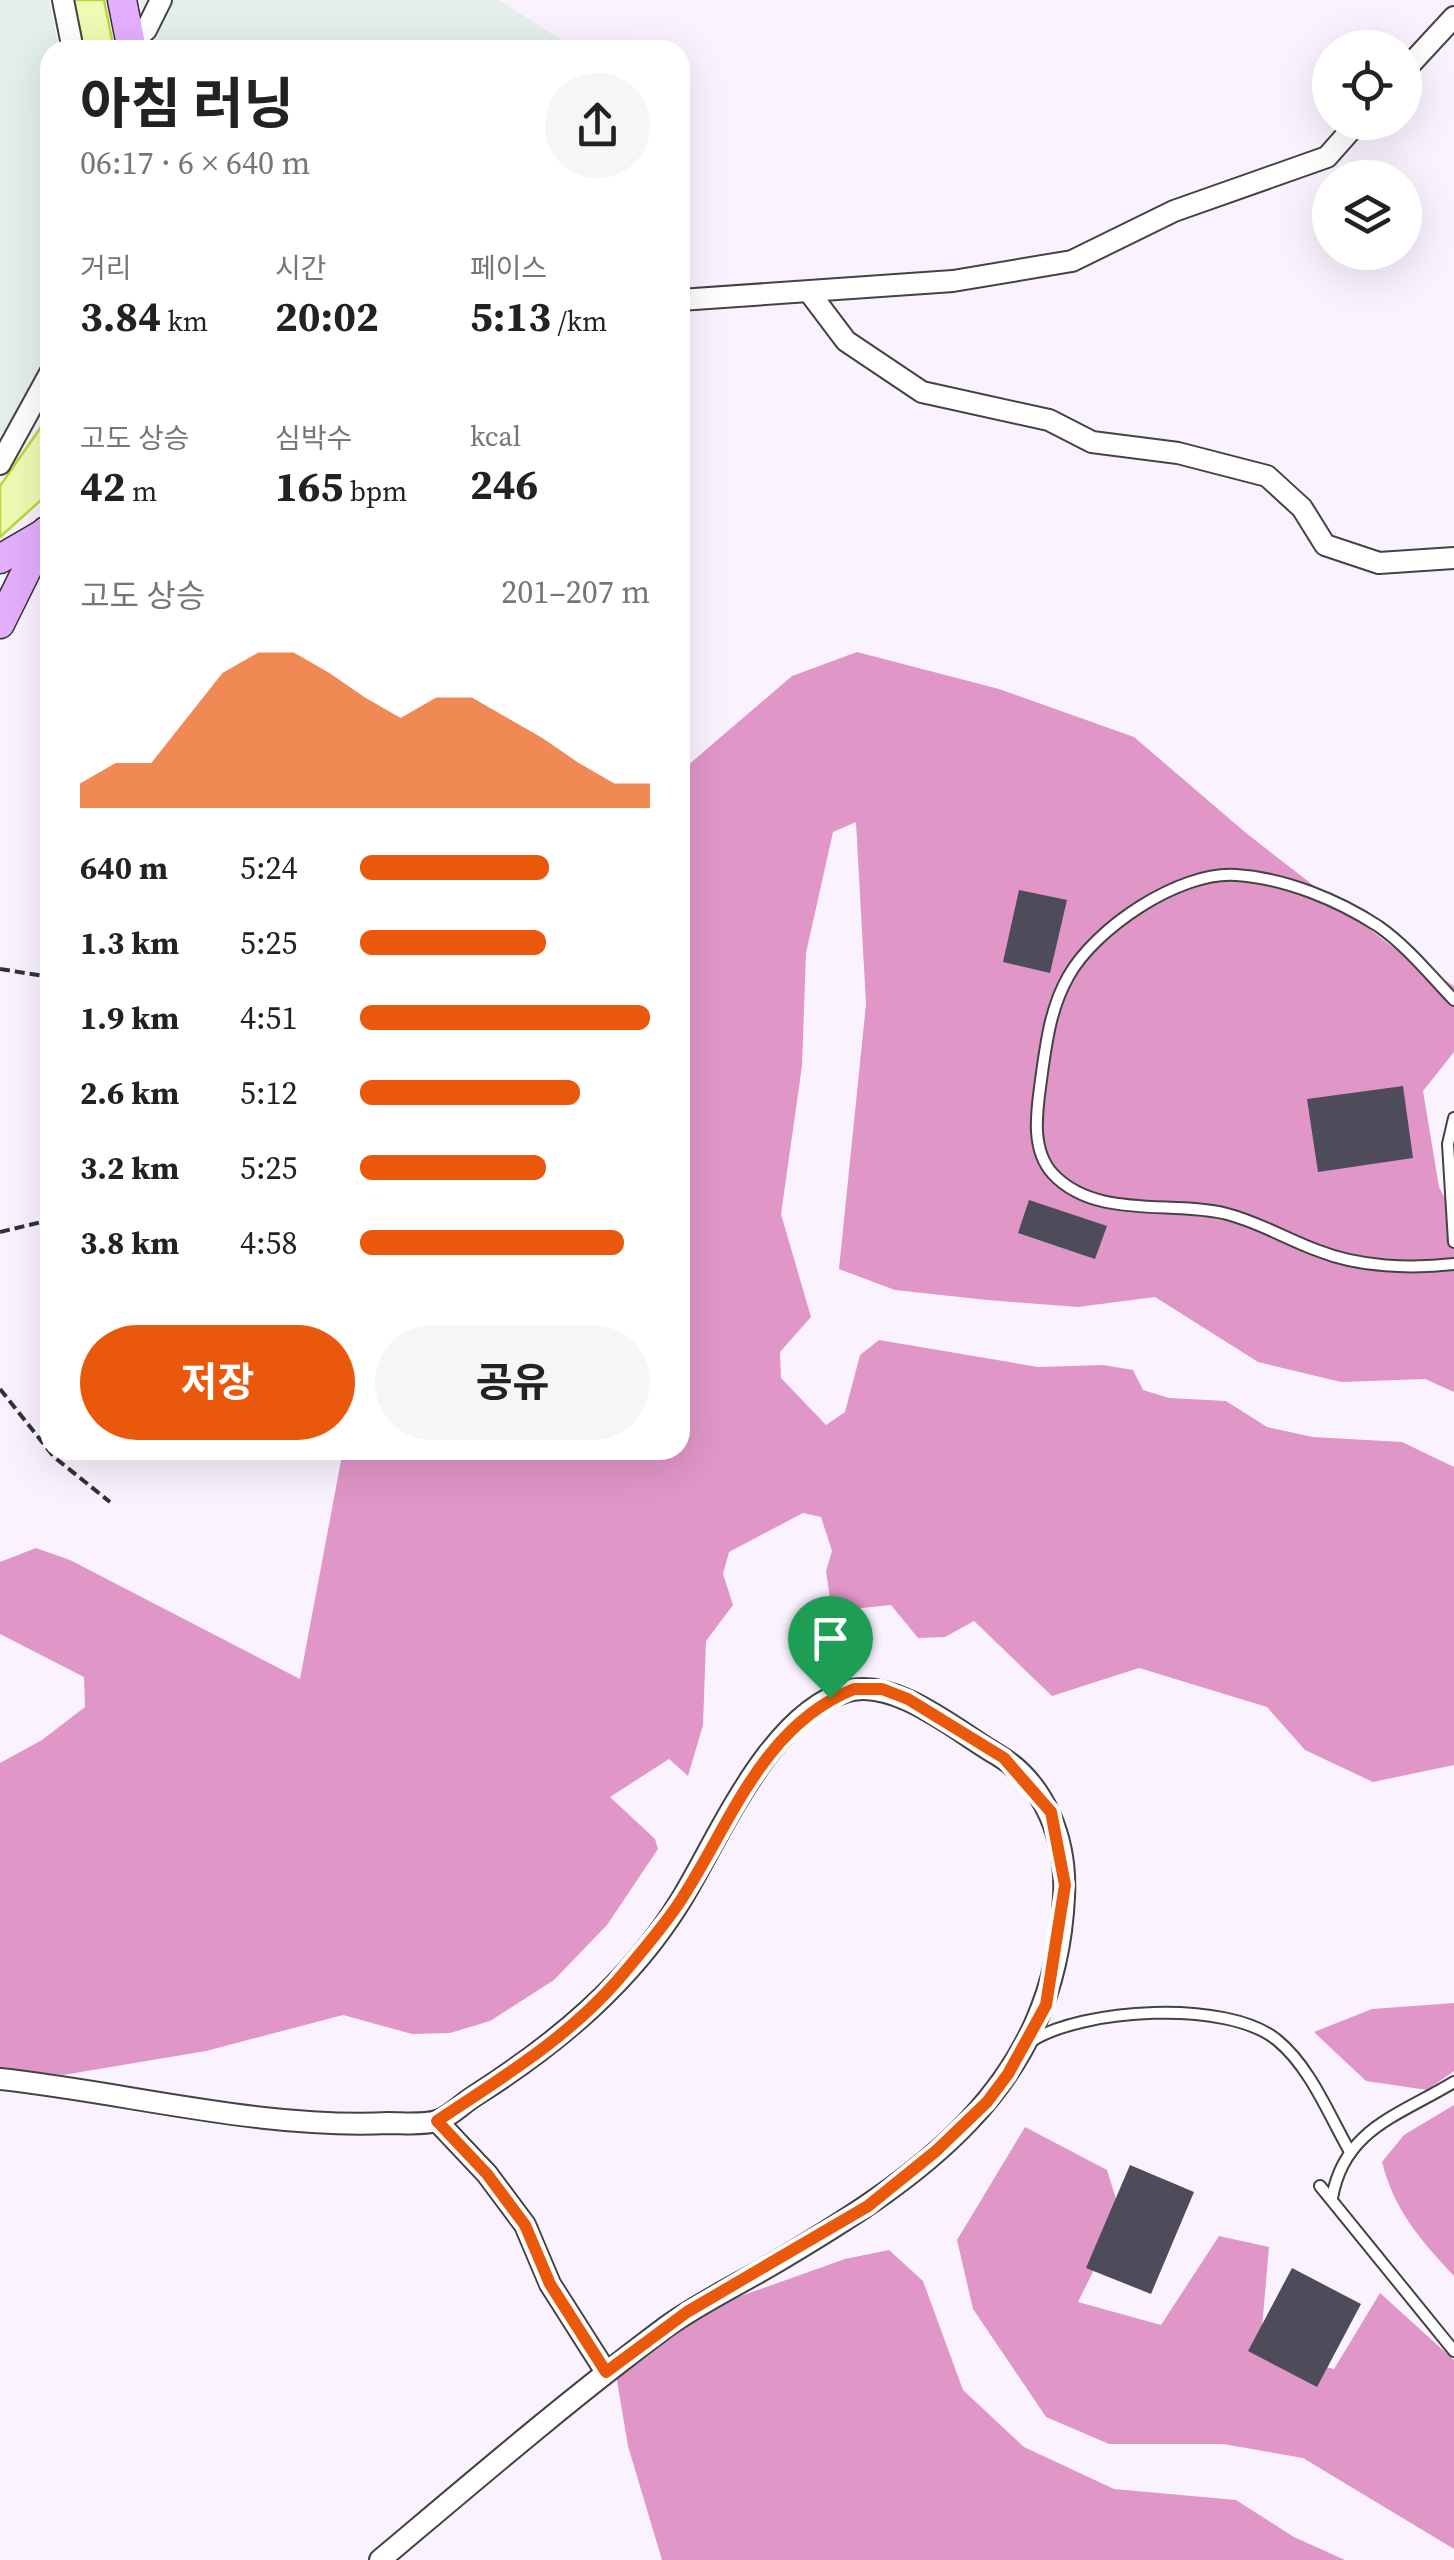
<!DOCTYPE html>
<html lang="ko">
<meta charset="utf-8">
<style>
:root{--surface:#fff;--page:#f6f6f6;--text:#222;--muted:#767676;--accent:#ea580c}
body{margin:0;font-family:"Source Serif 4","Noto Sans KR",serif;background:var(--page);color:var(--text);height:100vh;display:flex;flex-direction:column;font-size:38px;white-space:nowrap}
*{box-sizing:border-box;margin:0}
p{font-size:32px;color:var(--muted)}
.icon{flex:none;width:55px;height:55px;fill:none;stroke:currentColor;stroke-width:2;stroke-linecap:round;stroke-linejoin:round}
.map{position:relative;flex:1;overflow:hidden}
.side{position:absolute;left:40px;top:40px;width:650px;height:1420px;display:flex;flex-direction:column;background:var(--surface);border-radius:30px;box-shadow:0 10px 40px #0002}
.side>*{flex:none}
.controls{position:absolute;left:1312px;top:30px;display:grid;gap:20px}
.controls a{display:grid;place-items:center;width:110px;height:110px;border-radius:50%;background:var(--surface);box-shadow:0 10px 40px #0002;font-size:50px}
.pin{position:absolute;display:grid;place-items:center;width:85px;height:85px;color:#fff;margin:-102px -42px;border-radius:50% 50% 50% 0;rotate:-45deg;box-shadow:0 0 10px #0007}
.pin .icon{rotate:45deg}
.round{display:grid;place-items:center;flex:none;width:105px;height:105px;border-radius:52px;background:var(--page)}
.summary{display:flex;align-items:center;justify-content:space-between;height:170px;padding:0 40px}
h1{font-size:55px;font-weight:700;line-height:75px}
.figures{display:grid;grid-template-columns:repeat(3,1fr);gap:15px;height:170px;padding:10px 40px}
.figures div{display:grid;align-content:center}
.figures b{font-size:42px;font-weight:700}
.figures small{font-size:28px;font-weight:400}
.figures p{font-size:28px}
.chart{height:280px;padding:20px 40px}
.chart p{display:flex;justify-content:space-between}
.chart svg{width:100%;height:180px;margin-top:10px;fill:var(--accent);opacity:.7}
.cta{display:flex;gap:20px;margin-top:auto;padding:20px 40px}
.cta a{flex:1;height:115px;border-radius:60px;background:var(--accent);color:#fff;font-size:40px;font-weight:700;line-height:115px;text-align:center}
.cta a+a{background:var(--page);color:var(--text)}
ul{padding:0 40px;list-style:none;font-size:32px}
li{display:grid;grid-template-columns:160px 120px 1fr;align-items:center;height:75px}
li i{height:25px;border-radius:12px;background:var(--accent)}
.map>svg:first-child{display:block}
.industrial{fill:#e4efeb}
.forest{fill:#e096c7}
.water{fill:#effbb3;stroke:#bad834;stroke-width:2.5}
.building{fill:#4e4b5a}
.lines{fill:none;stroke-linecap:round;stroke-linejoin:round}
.lane-casing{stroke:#434343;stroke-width:14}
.street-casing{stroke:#434343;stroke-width:24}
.secondary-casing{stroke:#323232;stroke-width:31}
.path{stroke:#323232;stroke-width:4;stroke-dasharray:10 5;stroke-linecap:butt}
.lane{stroke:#fff;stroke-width:10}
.street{stroke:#fff;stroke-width:20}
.secondary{stroke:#e5aeff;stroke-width:28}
.route-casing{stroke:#fff;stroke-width:20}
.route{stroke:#ea580c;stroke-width:12}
</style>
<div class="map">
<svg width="1454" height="2560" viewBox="0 0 1454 2560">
<rect width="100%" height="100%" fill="#faf3ff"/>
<g class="industrial">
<polygon points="0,0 49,0 59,50 50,50 50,345 0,450"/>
<polygon points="140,0 499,0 577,50 151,50"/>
</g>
<g class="forest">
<polygon points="857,652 999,689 1134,737 1246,833 1394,948 1454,986 1454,1052 1423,1091 1439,1187 1454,1216 1454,1392 1425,1379 1341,1382 1258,1362 1155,1297 1078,1307 987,1300 895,1290 839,1269 866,1004 856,822 833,832 806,953 802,1066 781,1214 811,1317 780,1352 781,1378 826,1425 845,1412 860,1355 879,1340 1038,1367 1103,1365 1133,1370 1143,1390 1169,1398 1226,1401 1267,1427 1313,1437 1402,1442 1454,1467 1454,1765 1373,1782 1305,1750 1267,1707 1139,1668 1052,1696 974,1621 945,1637 918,1638 891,1605 852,1609 831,1605 826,1571 832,1551 821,1517 803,1513 729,1552 723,1574 733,1605 706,1641 703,1725 688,1776 669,1759 610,1797 655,1839 658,1849 607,1925 554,1980 490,2021 450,2033 412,2034 343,2015 206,2051 63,2075 0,2068 0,1763 42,1740 85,1707 84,1677 0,1634 0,1562 36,1548 70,1560 300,1679 343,1450 680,1450 680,772 792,676"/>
<polygon points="1454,2003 1454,2071 1427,2090 1366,2081 1314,2032 1372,2009"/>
<path d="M1454 2105V2276C1421 2241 1394 2210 1382 2162L1404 2135Z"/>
<polygon points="1025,2127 1107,2170 1121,2215 1078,2302 1161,2325 1219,2236 1269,2247 1260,2351 1334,2369 1380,2293 1454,2360 1454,2549 1303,2458 1223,2444 1109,2444 1046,2417 973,2309 957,2240"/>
<polygon points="889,2250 923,2281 963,2390 1024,2447 1114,2489 1236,2500 1294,2537 1345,2560 662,2560 628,2446 615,2369 654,2327 845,2259"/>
</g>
<g class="water">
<polygon points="74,0 104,0 114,50 84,50"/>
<polygon points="50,414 50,492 0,537 0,486"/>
</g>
<g class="building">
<polygon points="1019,890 1067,900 1050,973 1003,962"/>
<polygon points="1403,1086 1413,1158 1318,1172 1307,1099"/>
<polygon points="1029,1200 1107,1226 1095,1259 1018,1233"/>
<polygon points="1130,2165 1194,2192 1151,2294 1086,2268"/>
<polygon points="1292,2268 1361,2304 1317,2387 1248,2351"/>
</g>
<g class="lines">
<defs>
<g id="lane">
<path d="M1454 1000C1430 975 1407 946 1378 926 1338 900 1285 878 1236 875 1179 871 1094 929 1068 977 1050 1009 1046 1044 1041 1080 1037 1110 1030 1149 1053 1174 1096 1220 1173 1200 1227 1214 1259 1222 1288 1240 1319 1251 1359 1267 1411 1269 1454 1264"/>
<polyline points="1454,1118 1448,1144 1454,1242"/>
<path d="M1030 2042C1081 2008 1227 1999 1277 2040 1310 2067 1328 2113 1349 2150"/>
<polyline points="1320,2186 1454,2351"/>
<path d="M1332 2198C1344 2129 1398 2116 1454 2082"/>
</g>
<g id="street">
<polyline points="63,0 73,50"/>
<polyline points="131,43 146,30 161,0"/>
<polyline points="1405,70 1454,17"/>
<polyline points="809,292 846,341 922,392 1049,420 1092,442 1178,453 1267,476 1302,508 1325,545 1379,563 1454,558"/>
<polyline points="680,300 953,281 1072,261 1174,211 1327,157 1358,122"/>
<polyline points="0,464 50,373"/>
<path d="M0 2079C129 2093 259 2129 389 2123 403 2123 423 2125 437 2121 450 2117 464 2102 476 2095 556 2044 631 1982 681 1900 720 1836 770 1713 848 1691 895 1678 957 1731 996 1754 1046 1783 1067 1841 1064 1897 1055 2089 919 2178 768 2267 733 2287 698 2304 666 2327 567 2401 474 2481 380 2560"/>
<polyline points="437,2121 487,2174 525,2225 550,2284 606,2372"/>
</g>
<g id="secondary">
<polyline points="122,0 132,50"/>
<polyline points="0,559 46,532"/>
<polyline points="0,624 46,531"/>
</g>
</defs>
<use href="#lane" class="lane-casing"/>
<use href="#street" class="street-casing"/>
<use href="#secondary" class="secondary-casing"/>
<g class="path">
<polyline points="0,969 50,977"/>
<polyline points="0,1232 50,1220"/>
<polyline points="0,1389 54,1457 110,1502"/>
</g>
<use href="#lane" class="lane"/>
<use href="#street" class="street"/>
<use href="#secondary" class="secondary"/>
</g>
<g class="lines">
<defs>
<path id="route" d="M854 1689H882L908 1699 1004 1758 1051 1812 1065 1885 1046 2005 1008 2074 987 2102 936 2151 868 2206 687 2312 606 2372 550 2284 525 2225 487 2174 437 2121C501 2078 565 2040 617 1981 638 1956 661 1930 679 1903 730 1826 761 1726 854 1689Z"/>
</defs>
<use href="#route" class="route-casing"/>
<use href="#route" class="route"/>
</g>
</svg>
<div class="controls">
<a><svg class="icon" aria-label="locate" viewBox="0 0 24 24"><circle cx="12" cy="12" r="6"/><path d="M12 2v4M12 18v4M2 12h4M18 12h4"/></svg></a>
<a><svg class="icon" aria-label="layers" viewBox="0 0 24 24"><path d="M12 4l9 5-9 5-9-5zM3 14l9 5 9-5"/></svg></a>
</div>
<div class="pin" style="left:830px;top:1698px;background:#1e9e55"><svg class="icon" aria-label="arrive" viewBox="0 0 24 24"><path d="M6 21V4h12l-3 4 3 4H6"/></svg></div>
<section class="side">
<div class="summary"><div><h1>아침 러닝</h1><p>06:17 · 6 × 640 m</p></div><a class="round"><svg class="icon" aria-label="share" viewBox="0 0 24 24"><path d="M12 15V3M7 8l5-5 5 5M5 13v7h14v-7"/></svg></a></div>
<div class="figures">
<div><p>거리</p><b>3.84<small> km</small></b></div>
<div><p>시간</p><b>20:02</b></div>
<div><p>페이스</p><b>5:13<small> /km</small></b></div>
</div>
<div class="figures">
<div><p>고도 상승</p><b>42<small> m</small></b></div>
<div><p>심박수</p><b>165<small> bpm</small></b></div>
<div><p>kcal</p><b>246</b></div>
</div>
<div class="chart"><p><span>고도 상승</span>201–207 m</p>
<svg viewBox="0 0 160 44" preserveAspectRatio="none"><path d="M0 44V38L10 33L20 33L30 22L40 11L50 6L60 6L70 11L80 17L90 22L100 17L110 17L120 22L130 27L140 33L150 38L160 38V44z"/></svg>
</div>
<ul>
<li><b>640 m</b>5:24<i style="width:65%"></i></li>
<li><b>1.3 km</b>5:25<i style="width:64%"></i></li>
<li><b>1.9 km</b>4:51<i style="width:100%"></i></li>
<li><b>2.6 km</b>5:12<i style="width:76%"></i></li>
<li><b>3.2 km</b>5:25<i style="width:64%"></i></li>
<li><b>3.8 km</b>4:58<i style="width:91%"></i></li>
</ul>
<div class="cta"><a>저장</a><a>공유</a></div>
</section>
</div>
